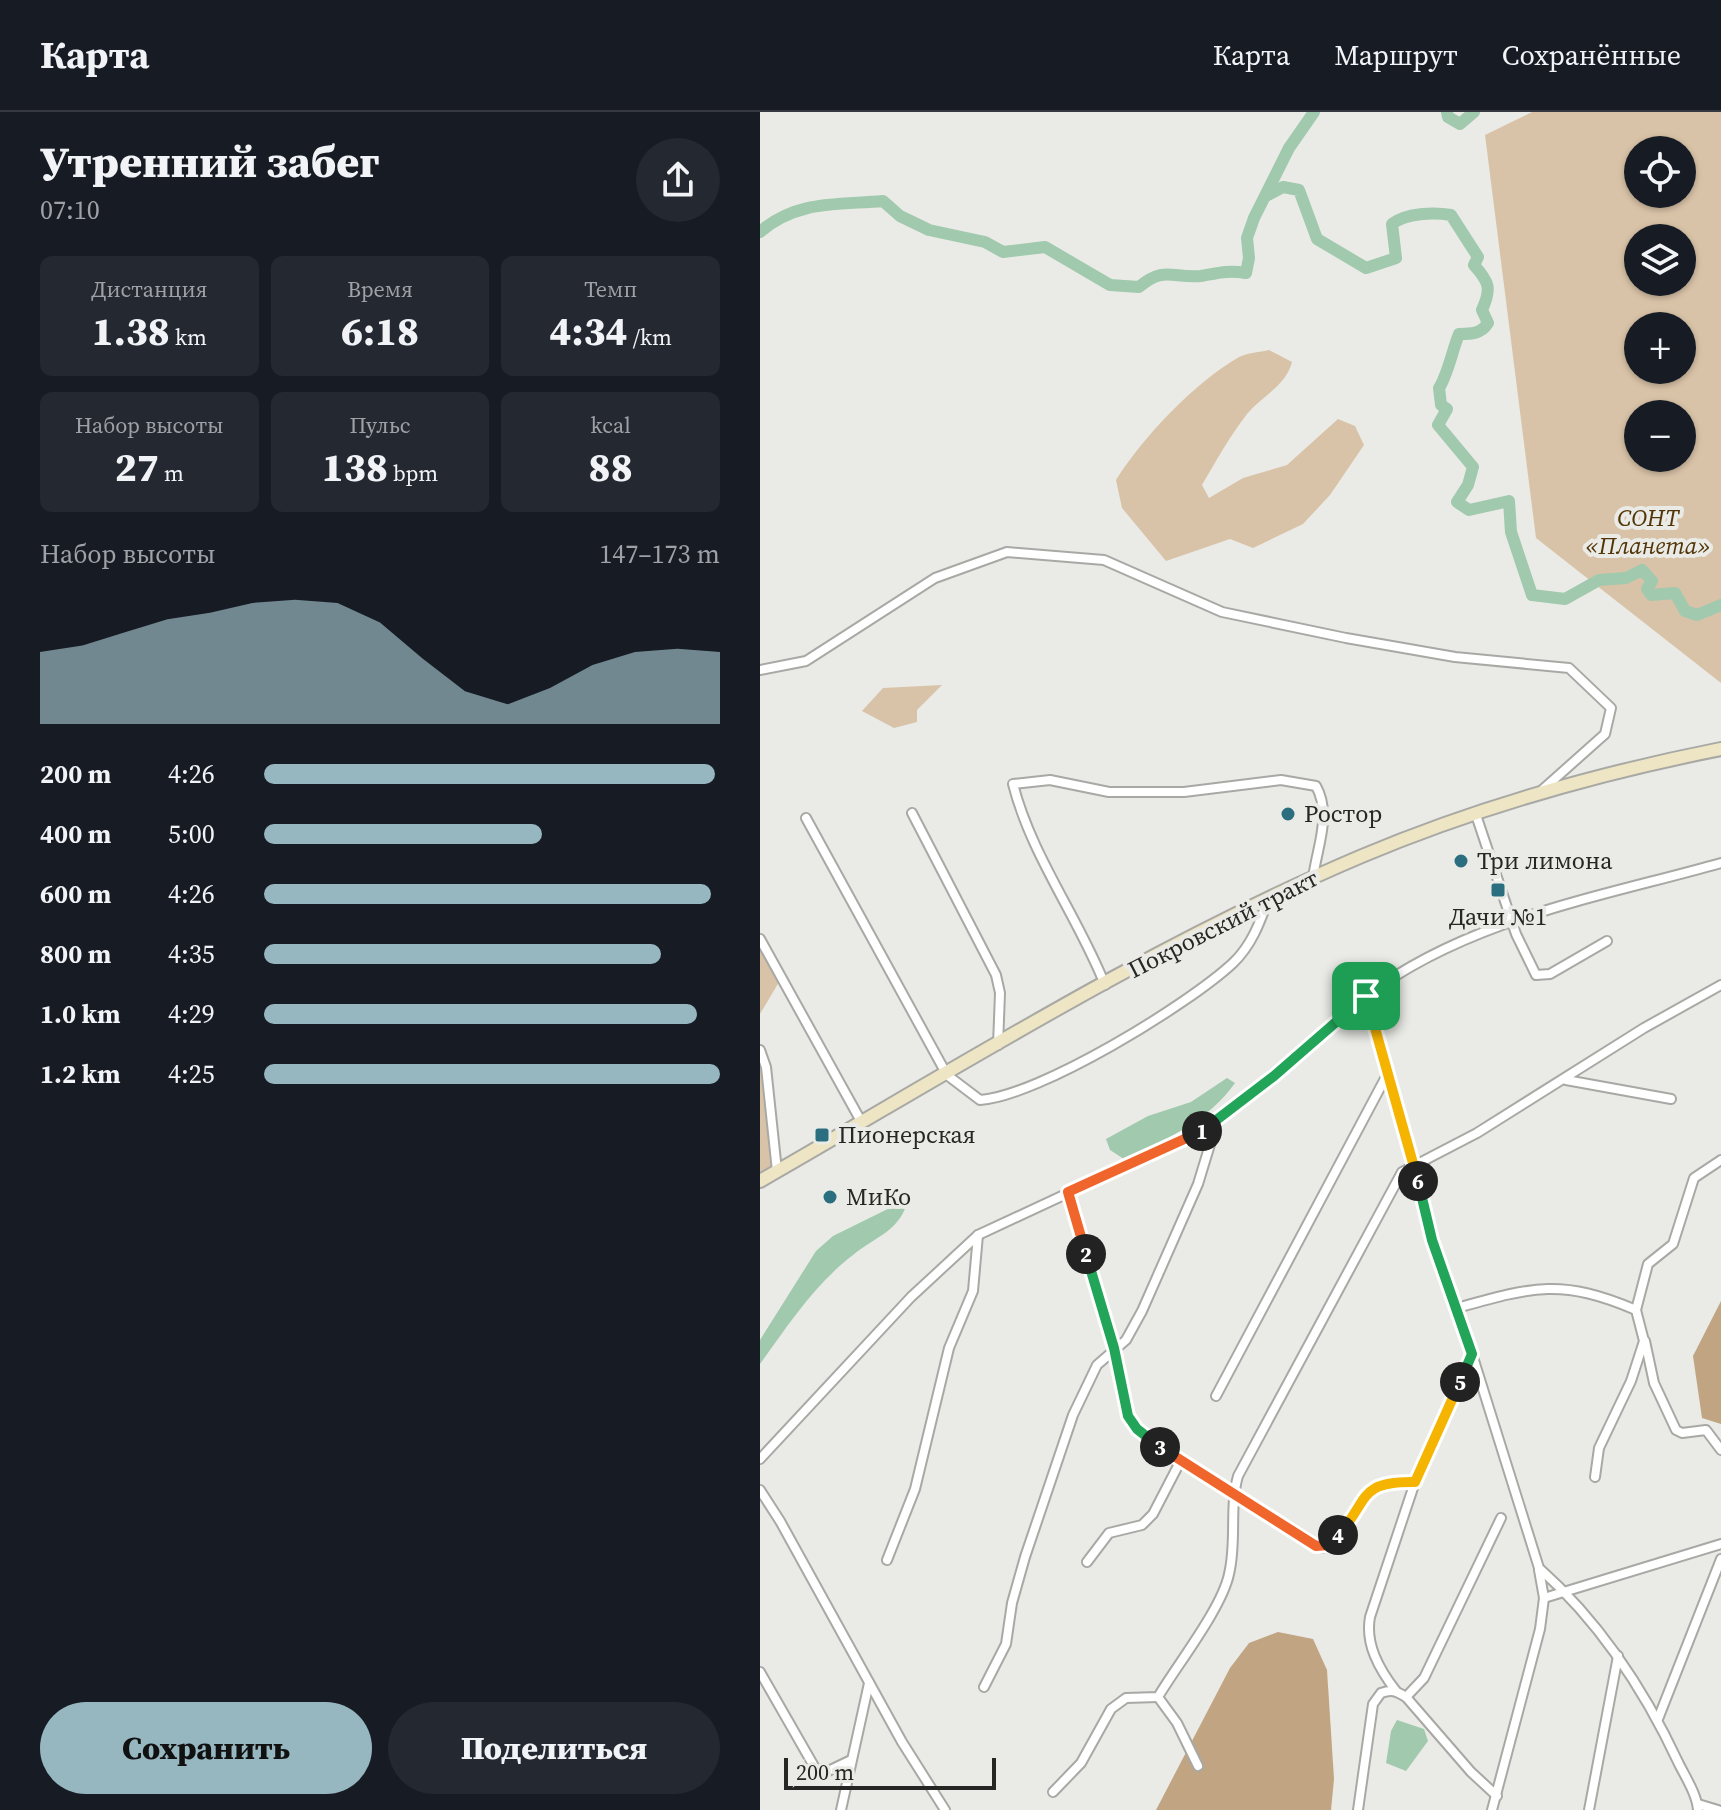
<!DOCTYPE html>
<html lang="ru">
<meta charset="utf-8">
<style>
:root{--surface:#171b24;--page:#242831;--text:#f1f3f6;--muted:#9ea1a6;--line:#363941;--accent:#97b7c0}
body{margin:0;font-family:"Source Serif 4",serif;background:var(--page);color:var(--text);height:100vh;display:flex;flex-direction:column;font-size:30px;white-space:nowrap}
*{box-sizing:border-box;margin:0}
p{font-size:26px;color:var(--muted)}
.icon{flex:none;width:44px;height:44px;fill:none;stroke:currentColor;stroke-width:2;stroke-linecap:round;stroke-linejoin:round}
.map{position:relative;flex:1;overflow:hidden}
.side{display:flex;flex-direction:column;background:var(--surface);width:760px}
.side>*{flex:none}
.controls{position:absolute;left:864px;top:24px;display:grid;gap:16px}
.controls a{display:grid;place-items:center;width:72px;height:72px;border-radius:50%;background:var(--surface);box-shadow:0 2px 6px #0004;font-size:40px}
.scale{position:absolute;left:24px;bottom:20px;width:212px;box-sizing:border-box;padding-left:8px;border:4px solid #262624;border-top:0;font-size:22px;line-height:28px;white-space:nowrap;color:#262624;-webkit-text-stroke:6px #eaebe6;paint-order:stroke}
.pin{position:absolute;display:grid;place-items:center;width:68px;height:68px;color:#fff;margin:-34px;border-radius:16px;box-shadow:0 4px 12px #0006}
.km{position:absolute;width:40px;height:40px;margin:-20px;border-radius:50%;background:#222;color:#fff;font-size:22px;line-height:40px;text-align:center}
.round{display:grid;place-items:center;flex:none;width:84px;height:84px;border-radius:42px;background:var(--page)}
.headline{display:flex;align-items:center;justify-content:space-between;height:136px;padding:0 40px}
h1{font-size:44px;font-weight:800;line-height:60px}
.figures{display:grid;grid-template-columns:repeat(3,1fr);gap:12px;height:136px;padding:8px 40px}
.figures div{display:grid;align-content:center;border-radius:12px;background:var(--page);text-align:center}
.figures b{font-size:40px;font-weight:800}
.figures small{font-size:22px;font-weight:400}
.figures p{font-size:22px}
.chart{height:224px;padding:16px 40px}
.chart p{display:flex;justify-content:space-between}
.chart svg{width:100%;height:144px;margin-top:8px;fill:var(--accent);opacity:.7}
.primary-button{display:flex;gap:16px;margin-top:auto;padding:16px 40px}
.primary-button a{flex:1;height:92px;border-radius:48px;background:var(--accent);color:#111;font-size:32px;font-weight:800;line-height:92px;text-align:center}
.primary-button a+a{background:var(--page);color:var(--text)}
ul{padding:0 40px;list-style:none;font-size:26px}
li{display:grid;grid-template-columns:128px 96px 1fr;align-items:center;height:60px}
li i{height:20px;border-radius:10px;background:var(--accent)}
header{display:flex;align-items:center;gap:48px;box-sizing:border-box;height:112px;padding:0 40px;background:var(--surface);border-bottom:2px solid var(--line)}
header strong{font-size:38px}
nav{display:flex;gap:44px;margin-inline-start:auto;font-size:28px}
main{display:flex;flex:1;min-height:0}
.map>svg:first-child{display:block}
.green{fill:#d9c3a8;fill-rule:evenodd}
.forest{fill:#c1a481}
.water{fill:#a0c9ad}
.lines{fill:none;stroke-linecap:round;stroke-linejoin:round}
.river{stroke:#a0c9ad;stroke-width:12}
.street-casing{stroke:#a8a9a5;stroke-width:12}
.secondary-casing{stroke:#a8a9a5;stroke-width:16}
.street{stroke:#fff;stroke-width:8}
.secondary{stroke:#eee5c4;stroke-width:12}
.split-1-casing{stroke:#fff;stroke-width:16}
.split-2-casing{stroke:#fff;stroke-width:16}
.split-3-casing{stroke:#fff;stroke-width:16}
.split-4-casing{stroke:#fff;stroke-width:16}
.split-5-casing{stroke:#fff;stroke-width:16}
.split-6-casing{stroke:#fff;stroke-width:16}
.split-7-casing{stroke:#fff;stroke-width:16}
.split-1{stroke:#22a559;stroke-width:10}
.split-2{stroke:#f0652b;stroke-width:10}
.split-3{stroke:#22a559;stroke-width:10}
.split-4{stroke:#f0652b;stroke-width:10}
.split-5{stroke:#f5b400;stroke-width:10}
.split-6{stroke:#22a559;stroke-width:10}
.split-7{stroke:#f5b400;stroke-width:10}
.poi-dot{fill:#2a6e7f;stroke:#eaebe6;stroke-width:3}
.labels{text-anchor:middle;stroke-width:8;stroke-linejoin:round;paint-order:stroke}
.park-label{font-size:24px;font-style:italic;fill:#523507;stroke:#eaebe6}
.poi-label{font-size:24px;fill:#262624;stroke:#eaebe6;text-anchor:start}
.street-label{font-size:24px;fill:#262624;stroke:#eaebe6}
</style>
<header>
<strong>Карта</strong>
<nav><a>Карта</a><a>Маршрут</a><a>Сохранённые</a></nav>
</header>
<main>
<section class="side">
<div class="headline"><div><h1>Утренний забег</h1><p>07:10</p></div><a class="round"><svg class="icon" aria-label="share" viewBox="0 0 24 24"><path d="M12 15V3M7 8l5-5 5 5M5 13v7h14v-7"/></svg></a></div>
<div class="figures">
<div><p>Дистанция</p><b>1.38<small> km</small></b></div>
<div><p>Время</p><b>6:18</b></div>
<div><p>Темп</p><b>4:34<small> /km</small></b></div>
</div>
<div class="figures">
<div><p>Набор высоты</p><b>27<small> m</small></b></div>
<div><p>Пульс</p><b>138<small> bpm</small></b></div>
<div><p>kcal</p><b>88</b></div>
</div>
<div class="chart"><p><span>Набор высоты</span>147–173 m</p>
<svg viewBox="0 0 160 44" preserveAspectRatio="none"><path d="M0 44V22L10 20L20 16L30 12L40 10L50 7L60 6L70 7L80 13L90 24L100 34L110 38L120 33L130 26L140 22L150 21L160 22V44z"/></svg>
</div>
<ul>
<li><b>200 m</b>4:26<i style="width:99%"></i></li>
<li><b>400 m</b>5:00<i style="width:61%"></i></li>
<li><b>600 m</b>4:26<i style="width:98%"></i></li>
<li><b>800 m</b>4:35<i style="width:87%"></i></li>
<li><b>1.0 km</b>4:29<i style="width:95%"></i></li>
<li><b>1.2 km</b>4:25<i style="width:100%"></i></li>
</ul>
<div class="primary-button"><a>Сохранить</a><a>Поделиться</a></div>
</section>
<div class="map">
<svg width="961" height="1698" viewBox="0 0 961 1698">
<rect width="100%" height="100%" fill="#eaebe6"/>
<g class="green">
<path d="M772 0H961V571L776 426 725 23ZM922 38V82H878V38ZM922 126V170H878V126ZM878 214H922V258H878ZM878 302H922V346H878Z"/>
<path d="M509 238 532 250C526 274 502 284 487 302 470 324 456 349 442 373L449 386 483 366 527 353 578 307 595 314 604 333 570 383 543 412 493 436 470 427 406 449 362 396 356 368C383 325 434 271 479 245 487 241 500 240 509 238Z"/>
<polygon points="182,573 157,598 157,610 134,616 102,599 123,576"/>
<polygon points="0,838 19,870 0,902"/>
<polygon points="0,951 12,1057 0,1064"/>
</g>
<g class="forest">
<polygon points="961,1189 961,1312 942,1306 933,1244"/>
<polygon points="518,1520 553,1527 567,1558 574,1667 571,1698 396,1698 470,1556 489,1531"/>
</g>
<g class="water">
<path d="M467 966 475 971C449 1008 405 1029 364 1047L350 1038 346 1027 388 1004 431 990Z"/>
<path d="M148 1087C141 1119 116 1124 93 1143 54 1173 29 1212 0 1252V1228L56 1139 73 1124Z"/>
<polygon points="637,1608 664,1617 668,1629 646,1659 626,1651 631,1619"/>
</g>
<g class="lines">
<g class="river">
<polyline points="687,0 688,5 700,12 714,0"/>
<path d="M508 83 523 75 539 78 557 127 606 156 636 146 632 112C646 101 674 100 691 103L718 145 714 153C729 170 732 176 722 198L728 211C721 222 711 222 699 222 692 239 688 262 679 276L681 293 687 297 678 313 713 355 708 373 697 390 709 398 749 389 751 420 772 483 805 487 839 468 866 466 882 458 892 469 887 477 891 483 915 481 925 499 937 503 961 493"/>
<path d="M0 120C36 88 78 93 123 89L140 104 169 118 225 130 243 140 285 135 350 173 379 175C405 153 413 167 441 164 458 161 468 158 486 161L489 146 487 126 494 106 529 36 554 0"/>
</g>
<defs>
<g id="street">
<polyline points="0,558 46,549 175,466 247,440 344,448 462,500 586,526 695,545 809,556 851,596 845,622 781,679"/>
<polyline points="152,701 236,863 240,881 238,933"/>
<polyline points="716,703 756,822 776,863 790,862 847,829"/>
<path d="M46 706 187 963 220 988C279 984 428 893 473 851 491 834 500 811 508 787"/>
<polyline points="0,827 102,1011"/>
<path d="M345 873C318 805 271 743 253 672L290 668 349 680H424L521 668 556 674C572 703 557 735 553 766"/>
<polyline points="0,938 6,955 17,1059"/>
<polyline points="806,968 911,987"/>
<path d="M308 1080 354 1236 362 1283 368 1304 387 1326 563 1436C606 1420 577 1369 655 1370"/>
<path d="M697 1196C772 1175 801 1166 876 1198L884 1229 871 1269 839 1336 835 1365"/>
<polyline points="876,1198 888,1152 913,1132 934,1066 961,1048"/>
<polyline points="885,1229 894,1271 916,1318 922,1321 946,1318 961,1338"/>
<polyline points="456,1284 628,961"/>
<polyline points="0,1347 151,1185 218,1123 452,1014 606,884"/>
<polyline points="0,1378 20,1409 142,1630 185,1698"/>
<polyline points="127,1448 155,1377 189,1236 213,1179 218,1123"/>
<polyline points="327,1450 349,1421 382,1413 393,1402 420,1350"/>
<polyline points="784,1486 961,1432"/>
<polyline points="0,1560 55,1656 66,1660 89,1649"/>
<polyline points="224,1575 246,1532 252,1491 265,1445 313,1303 337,1253 366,1228 382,1199 438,1072 452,1026 452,1014"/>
<path d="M636 1579C619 1557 605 1532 610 1505L655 1370 712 1243"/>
<polyline points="398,1585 417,1611 438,1654"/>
<polyline points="646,1585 664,1566 741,1406"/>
<polyline points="898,1607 961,1447"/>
<path d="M293 1680 321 1651 351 1597 366 1586 398 1585C417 1553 462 1496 469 1462 477 1429 469 1396 478 1364L642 1060 717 1021 884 916 961 873"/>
<polyline points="938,1692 958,1698"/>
<polyline points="81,1698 109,1571"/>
<path d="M598 1698 613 1592 621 1581C632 1577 636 1579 646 1585L711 1660 737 1684"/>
<polyline points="732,1698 780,1517 784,1486 779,1458"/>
<polyline points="829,1698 858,1544"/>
<path d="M938 1698C937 1683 926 1666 919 1652 885 1579 841 1511 779 1456L712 1242 672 1128 655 1053 606 884C708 807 840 785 961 751"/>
</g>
<path id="secondary" d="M0 1069C197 956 392 833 602 744 716 696 840 661 961 637"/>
</defs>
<use href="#street" class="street-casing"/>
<use href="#secondary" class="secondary-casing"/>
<use href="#street" class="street"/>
<use href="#secondary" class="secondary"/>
</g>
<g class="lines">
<defs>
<polyline id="split-1" points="442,1019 514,964 606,884"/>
<polyline id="split-2" points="326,1142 308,1080 442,1019"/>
<polyline id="split-3" points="326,1142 354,1236 368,1304 377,1317 400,1335"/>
<polyline id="split-4" points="400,1335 556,1434 569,1433 578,1423"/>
<path id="split-5" d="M578 1423C610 1389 596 1369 655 1370L700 1270"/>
<polyline id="split-6" points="658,1069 672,1128 712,1242 700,1270"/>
<polyline id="split-7" points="606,884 658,1069"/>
</defs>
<use href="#split-1" class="split-1-casing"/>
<use href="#split-2" class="split-2-casing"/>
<use href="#split-3" class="split-3-casing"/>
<use href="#split-4" class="split-4-casing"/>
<use href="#split-5" class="split-5-casing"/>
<use href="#split-6" class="split-6-casing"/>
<use href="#split-7" class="split-7-casing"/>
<use href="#split-1" class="split-1"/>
<use href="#split-2" class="split-2"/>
<use href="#split-3" class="split-3"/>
<use href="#split-4" class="split-4"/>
<use href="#split-5" class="split-5"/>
<use href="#split-6" class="split-6"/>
<use href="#split-7" class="split-7"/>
</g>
<g class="poi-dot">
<circle cx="528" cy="702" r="8"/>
<circle cx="701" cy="749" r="8"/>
<rect x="730" y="770" width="16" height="16" rx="4"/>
<rect x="54" y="1015" width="16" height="16" rx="4"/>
<circle cx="70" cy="1085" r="8"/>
</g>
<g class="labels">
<g class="park-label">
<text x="888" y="414">СОНТ<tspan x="888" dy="28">«Планета»</tspan></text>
</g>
<g class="poi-label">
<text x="544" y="710">Ростор</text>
<text x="717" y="757">Три лимона</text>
<text x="738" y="813" text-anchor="middle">Дачи №1</text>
<text x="78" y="1031">Пионерская</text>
<text x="86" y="1093">МиКо</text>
</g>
<g class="street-label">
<text transform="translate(463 812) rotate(-27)" y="8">Покровский тракт</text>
</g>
</g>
</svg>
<div class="controls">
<a><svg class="icon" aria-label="locate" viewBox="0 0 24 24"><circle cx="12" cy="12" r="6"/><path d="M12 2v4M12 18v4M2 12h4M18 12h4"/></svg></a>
<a><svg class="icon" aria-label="layers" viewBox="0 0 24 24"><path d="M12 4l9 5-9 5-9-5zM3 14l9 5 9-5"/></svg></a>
<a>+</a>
<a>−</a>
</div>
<div class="scale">200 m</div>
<div class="pin" style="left:606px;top:884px;background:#1e9e55"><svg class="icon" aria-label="arrive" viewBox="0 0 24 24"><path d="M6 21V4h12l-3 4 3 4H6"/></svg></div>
<b class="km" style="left:442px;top:1019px">1</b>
<b class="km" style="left:326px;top:1142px">2</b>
<b class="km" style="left:400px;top:1335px">3</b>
<b class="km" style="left:578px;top:1423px">4</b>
<b class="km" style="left:700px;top:1270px">5</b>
<b class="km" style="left:658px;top:1069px">6</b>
</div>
</main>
